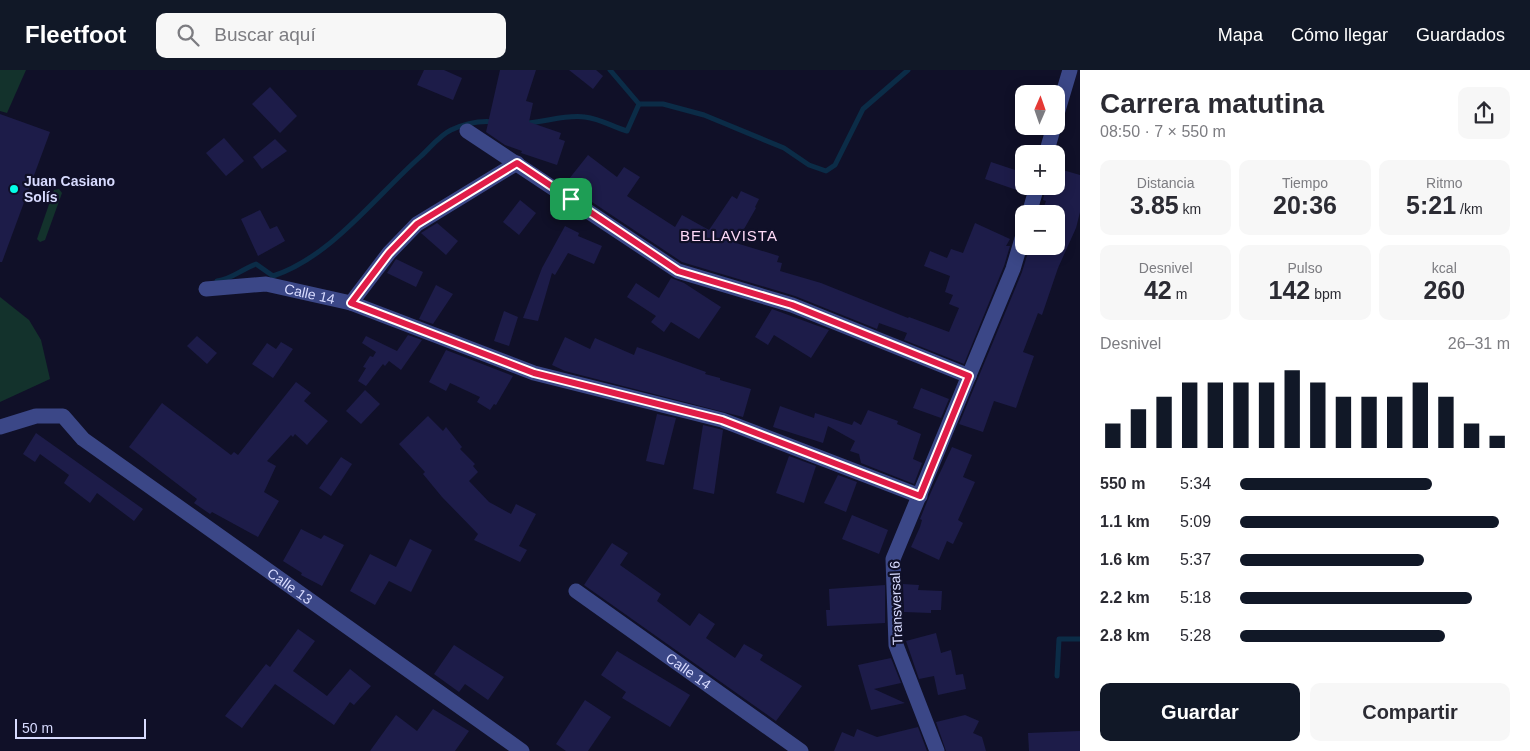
<!DOCTYPE html>
<html lang="es">
<meta charset="utf-8">
<style>
:root{--surface:#fff;--page:#f7f7f7;--text:#2b2b33;--muted:#7c7c81;--accent:#111827}
body{margin:0;font-family:Helvetica,sans-serif;background:var(--page);color:var(--text);height:100vh;display:flex;flex-direction:column;font-size:19px;white-space:nowrap}
*{box-sizing:border-box;margin:0}
p{font-size:16px;color:var(--muted)}
.icon{flex:none;width:28px;height:28px;fill:none;stroke:currentColor;stroke-width:2;stroke-linecap:round;stroke-linejoin:round}
.map{position:relative;flex:1;overflow:hidden}
.details{display:flex;flex-direction:column;background:var(--surface);width:450px}
.details>*{flex:none}
.needle{width:32px;rotate:2deg}
.fabs{position:absolute;left:1015px;top:15px;display:grid;gap:10px}
.fabs a{display:grid;place-items:center;width:50px;height:50px;border-radius:10px;background:var(--surface);box-shadow:0 2px 12px #0003;font-size:25px}
.scale{position:absolute;left:15px;bottom:12px;width:131px;box-sizing:border-box;padding-left:5px;border:2px solid #d8dbff;border-top:0;font-size:14px;line-height:18px;white-space:nowrap;color:#d8dbff;-webkit-text-stroke:4px #101028;paint-order:stroke}
.pin{position:absolute;display:grid;place-items:center;width:42px;height:42px;color:#fff;margin:-21px;border-radius:10px;box-shadow:0 2px 8px #0006}
.round{display:grid;place-items:center;flex:none;width:52px;height:52px;border-radius:10px;background:var(--page)}
.summary{display:flex;align-items:center;justify-content:space-between;height:85px;padding:0 20px}
h1{font-size:28px;font-weight:700;line-height:38px}
.stats{display:grid;grid-template-columns:repeat(3,1fr);gap:8px;height:85px;padding:5px 20px}
.stats div{display:grid;align-content:center;border-radius:10px;background:var(--page);text-align:center}
.stats b{font-size:25px;font-weight:700}
.stats small{font-size:14px;font-weight:400}
.stats p{font-size:14px}
.chart{height:140px;padding:10px 20px}
.chart p{display:flex;justify-content:space-between}
.chart svg{width:100%;height:90px;margin-top:5px;stroke:var(--accent);stroke-width:6}
.button{display:flex;gap:10px;margin-top:auto;padding:10px 20px}
.button a{flex:1;height:58px;border-radius:10px;background:var(--accent);color:#fff;font-size:20px;font-weight:700;line-height:58px;text-align:center}
.button a+a{background:var(--page);color:var(--text)}
ul{padding:0 20px;list-style:none;font-size:16px}
li{display:grid;grid-template-columns:80px 60px 1fr;align-items:center;height:38px}
li i{height:12px;border-radius:6px;background:var(--accent)}
header{display:flex;align-items:center;gap:30px;box-sizing:border-box;height:70px;padding:0 25px;background:var(--accent);color:#fff}
header strong{font-size:24px}
nav{display:flex;gap:28px;margin-inline-start:auto;font-size:18px}
.search{width:350px;height:45px;background:var(--page);display:flex;align-items:center;gap:12px;box-sizing:border-box;padding:0 18px;border-radius:10px;color:var(--muted);font-size:19px}
main{display:flex;flex:1;min-height:0}
.map>svg:first-child{display:block}
.green{fill:#13322c}
.lines{fill:none;stroke-linecap:round;stroke-linejoin:round}
.stream{stroke:#0b2c47;stroke-width:5}
.building{fill:#1d1c49}
.minor{stroke:#3b4787;stroke-width:15}
.route-casing{stroke:#fff;stroke-width:10}
.route{stroke:#e11d48;stroke-width:6}
.poi-dot{fill:#04fee8;stroke:#101028;stroke-width:2}
.labels{text-anchor:middle;stroke-width:4.5;stroke-linejoin:round;paint-order:stroke}
.poi-label{font-size:14px;font-weight:bold;fill:#d8dbff;stroke:#101028;text-anchor:start}
.street-label{font-size:14px;fill:#d8dbff;stroke:#101028}
.neighbourhood-label{font-size:15px;letter-spacing:1px;fill:#ffdaf8;stroke:#101028}
</style>
<header>
<strong>Fleetfoot</strong>
<div class="search"><svg class="icon" aria-label="search" viewBox="0 0 24 24"><circle cx="10" cy="10" r="6"/><path d="M15 15l6 6"/></svg>Buscar aquí</div>
<nav><a>Mapa</a><a>Cómo llegar</a><a>Guardados</a></nav>
</header>
<main>
<div class="map">
<svg width="1080" height="681" viewBox="0 0 1080 681">
<rect width="100%" height="100%" fill="#101028"/>
<g class="green">
<polygon points="0,0 26,0 7,43 0,41"/>
<polygon points="59,119 62,123 45,170 40,172 37,169 54,120"/>
<polygon points="0,227 29,250 41,270 50,309 0,332"/>
</g>
<g class="lines">
<g class="stream">
<polyline points="610,0 639,34 663,34 704,45 784,78 809,95 826,101 835,95 863,39 908,0"/>
<path d="M526 53C546 52 566 44 585 47 601 49 613 57 627 61L639 34"/>
<path d="M217 211C232 209 242 199 256 194L273 206C331 187 375 127 420 87 429 79 440 65 451 60 466 53 479 50 495 52"/>
<polyline points="1057,606 1059,569 1080,569"/>
</g>
</g>
<g class="building">
<polygon points="424,0 444,0 462,8 453,30 417,15"/>
<polygon points="500,0 536,0 526,31 533,33 529,52 561,63 559,69 565,71 557,95 521,83 522,81 505,75 486,62"/>
<polygon points="569,0 596,0 603,6 593,19"/>
<polygon points="270,17 297,46 280,63 252,34"/>
<polygon points="0,44 50,62 2,192 0,192"/>
<polygon points="224,68 244,91 226,106 206,83"/>
<polygon points="275,69 287,81 262,99 253,87"/>
<polygon points="588,85 617,107 624,97 640,107 627,126 675,157 682,145 709,160 732,126 737,129 741,121 759,129 755,137 756,138 736,173 779,186 777,192 782,193 780,201 821,213 908,248 909,247 949,262 959,238 949,234 953,225 945,222 950,206 924,196 930,181 947,188 951,179 963,183 975,153 1010,169 1006,176 1010,176 1004,196 964,294 904,270 907,263 879,253 877,259 795,226 682,192 565,114"/>
<polygon points="991,92 1024,103 1024,116 1027,116 1025,123 985,109"/>
<polygon points="1056,98 1080,105 1080,142 1076,158 1058,198 1042,245 1038,243 1023,282 1034,286 1016,338 994,331 983,362 959,354 1022,202 1030,176 1056,176 1056,144 1041,144 1046,131 1043,130 1046,116 1056,116"/>
<polygon points="520,130 536,143 519,165 503,152"/>
<polygon points="260,140 270,159 277,156 285,171 258,186 241,149"/>
<polygon points="437,153 458,171 446,185 421,163"/>
<polygon points="565,156 579,163 578,166 602,176 594,194 568,183 555,205 552,203 538,251 523,248 542,198"/>
<polygon points="396,189 423,202 416,217 387,203"/>
<polygon points="671,208 684,213 721,237 699,269 671,252 664,262 651,252 656,246 627,227 636,213 659,228"/>
<polygon points="436,215 453,224 433,254 419,249"/>
<polygon points="772,239 829,260 811,288 774,265 768,275 755,267"/>
<polygon points="504,241 518,247 509,276 494,271"/>
<polygon points="408,265 422,270 401,300 389,291 385,296 383,294 366,316 358,311 366,298 363,297 370,286 373,287 376,282 362,273 366,266 397,281"/>
<polygon points="197,266 217,283 207,294 187,276"/>
<polygon points="565,267 590,279 595,268 634,285 637,277 706,302 705,304 720,308 720,310 751,319 743,347 565,301 552,295"/>
<polygon points="281,272 293,279 273,308 252,294 267,273 276,279"/>
<polygon points="446,280 513,306 496,335 494,334 490,340 477,332 480,327 450,313 446,321 429,312"/>
<polygon points="296,312 311,323 304,331 328,351 307,375 295,364 293,367 291,365 267,391 276,396 264,422 279,431 258,467 212,442 210,444 194,433 197,429 129,377 162,333 231,385 234,382 238,385"/>
<polygon points="921,318 949,329 941,348 913,338"/>
<polygon points="365,320 380,334 361,354 346,341"/>
<polygon points="780,336 814,348 815,343 852,355 854,351 861,355 868,340 898,351 897,354 921,364 913,389 922,393 914,414 861,393 859,384 850,381 855,371 828,356 823,373 773,357"/>
<polygon points="657,344 676,348 664,395 646,391"/>
<polygon points="428,346 443,361 446,357 462,377 460,379 475,394 473,396 478,402 469,411 489,432 511,444 516,434 536,444 519,476 527,480 520,492 474,470 478,464 442,427 423,404 425,402 399,374"/>
<polygon points="703,355 723,360 714,424 693,419"/>
<polygon points="36,363 143,439 134,451 97,423 90,433 64,413 69,405 40,384 35,392 23,384"/>
<polygon points="952,377 972,385 963,407 975,412 958,450 963,453 953,474 947,471 939,490 911,477 920,457 922,450 920,449 931,422"/>
<polygon points="789,386 816,396 804,433 776,423"/>
<polygon points="341,387 352,394 331,426 319,418"/>
<polygon points="838,405 857,412 846,442 824,433"/>
<polygon points="852,445 888,460 879,484 842,469"/>
<polygon points="301,459 321,469 324,465 344,475 322,516 301,505 302,503 283,491"/>
<polygon points="410,469 432,480 411,522 389,511 375,535 350,521 370,484 396,497"/>
<polygon points="612,473 628,483 620,495 661,524 657,531 690,556 699,543 715,554 706,568 735,588 744,574 763,585 760,590 802,616 776,651 584,515"/>
<polygon points="903,514 919,515 918,520 942,521 941,540 931,540 931,543 904,542"/>
<polygon points="885,515 885,553 827,556 826,540 830,540 829,519"/>
<polygon points="298,559 315,571 293,601 327,626 350,599 371,616 354,635 350,632 334,655 275,614 242,658 225,646 266,594 270,597"/>
<polygon points="936,563 941,583 951,580 956,605 963,604 966,619 938,625 934,606 919,609 906,571"/>
<polygon points="454,575 504,607 488,630 465,614 459,622 434,604"/>
<polygon points="617,581 690,625 670,657 622,628 626,622 601,605"/>
<polygon points="891,588 901,613 874,619 905,633 871,640 858,595"/>
<polygon points="585,630 611,647 588,681 566,681 556,674"/>
<polygon points="433,639 469,661 455,681 370,681 396,645 417,661"/>
<polygon points="965,645 979,651 973,663 982,667 986,681 946,681 936,652"/>
<polygon points="918,657 927,681 834,681 842,662 854,667 857,659 877,667"/>
<polygon points="1080,661 1080,681 1029,681 1028,663"/>
</g>
<g class="lines">
<g class="minor">
<polyline points="1056,47 1070,0"/>
<polyline points="467,61 678,201 792,235 969,306"/>
<polyline points="1046,84 1054,56"/>
<polyline points="1029,144 1037,116"/>
<path id="s1" d="M206 219 266 214 351 233 534 303 722 350 920 426"/>
<polyline points="351,233 389,183 417,154 517,93"/>
<path id="s2" d="M0 357 36 346H63L83 369 522 681"/>
<path id="s3" d="M576 521 801 681"/>
<polyline points="937,681 896,575 893,489 1013,199 1024,162"/>
</g>
</g>
<g class="lines">
<defs>
<polygon id="route" points="517,93 678,201 792,235 969,306 920,426 722,350 534,303 351,233 389,183 417,154"/>
</defs>
<use href="#route" class="route-casing"/>
<use href="#route" class="route"/>
</g>
<circle class="poi-dot" cx="14" cy="119" r="5"/>
<g class="labels">
<g class="poi-label">
<text x="24" y="116">Juan Casiano<tspan x="24" dy="16">Solís</tspan></text>
</g>
<g class="street-label">
<text dy="5" stroke="none"><textPath href="#s1" startOffset="105">Calle 14</textPath></text>
<text dy="5" stroke="none"><textPath href="#s2" startOffset="349">Calle 13</textPath></text>
<text transform="translate(896 533) rotate(-92)" y="5">Transversal 6</text>
<text dy="5" stroke="none"><textPath href="#s3" startOffset="138">Calle 14</textPath></text>
</g>
<g class="neighbourhood-label">
<text x="729" y="171">BELLAVISTA</text>
</g>
</g>
</svg>
<div class="fabs">
<a><svg class="needle" viewBox="-14 -14 28 28"><path d="M0-13l5 13h-10z" fill="#e53935"/><path d="M0 13l5-13h-10z" fill="#7c7c81"/></svg></a>
<a>+</a>
<a>−</a>
</div>
<div class="scale">50 m</div>
<div class="pin" style="left:571px;top:129px;background:#1e9e55"><svg class="icon" aria-label="arrive" viewBox="0 0 24 24"><path d="M6 21V4h12l-3 4 3 4H6"/></svg></div>
</div>
<section class="details">
<div class="summary"><div><h1>Carrera matutina</h1><p>08:50 · 7 × 550 m</p></div><a class="round"><svg class="icon" aria-label="share" viewBox="0 0 24 24"><path d="M12 15V3M7 8l5-5 5 5M5 13v7h14v-7"/></svg></a></div>
<div class="stats">
<div><p>Distancia</p><b>3.85<small> km</small></b></div>
<div><p>Tiempo</p><b>20:36</b></div>
<div><p>Ritmo</p><b>5:21<small> /km</small></b></div>
</div>
<div class="stats">
<div><p>Desnivel</p><b>42<small> m</small></b></div>
<div><p>Pulso</p><b>142<small> bpm</small></b></div>
<div><p>kcal</p><b>260</b></div>
</div>
<div class="chart"><p><span>Desnivel</span>26–31 m</p>
<svg viewBox="0 0 160 44" preserveAspectRatio="none"><path d="M5 44V32M15 44V25M25 44V19M35 44V12M45 44V12M55 44V12M65 44V12M75 44V6M85 44V12M95 44V19M105 44V19M115 44V19M125 44V12M135 44V19M145 44V32M155 44V38"/></svg>
</div>
<ul>
<li><b>550 m</b>5:34<i style="width:71%"></i></li>
<li><b>1.1 km</b>5:09<i style="width:96%"></i></li>
<li><b>1.6 km</b>5:37<i style="width:68%"></i></li>
<li><b>2.2 km</b>5:18<i style="width:86%"></i></li>
<li><b>2.8 km</b>5:28<i style="width:76%"></i></li>
</ul>
<div class="button"><a>Guardar</a><a>Compartir</a></div>
</section>
</main>
